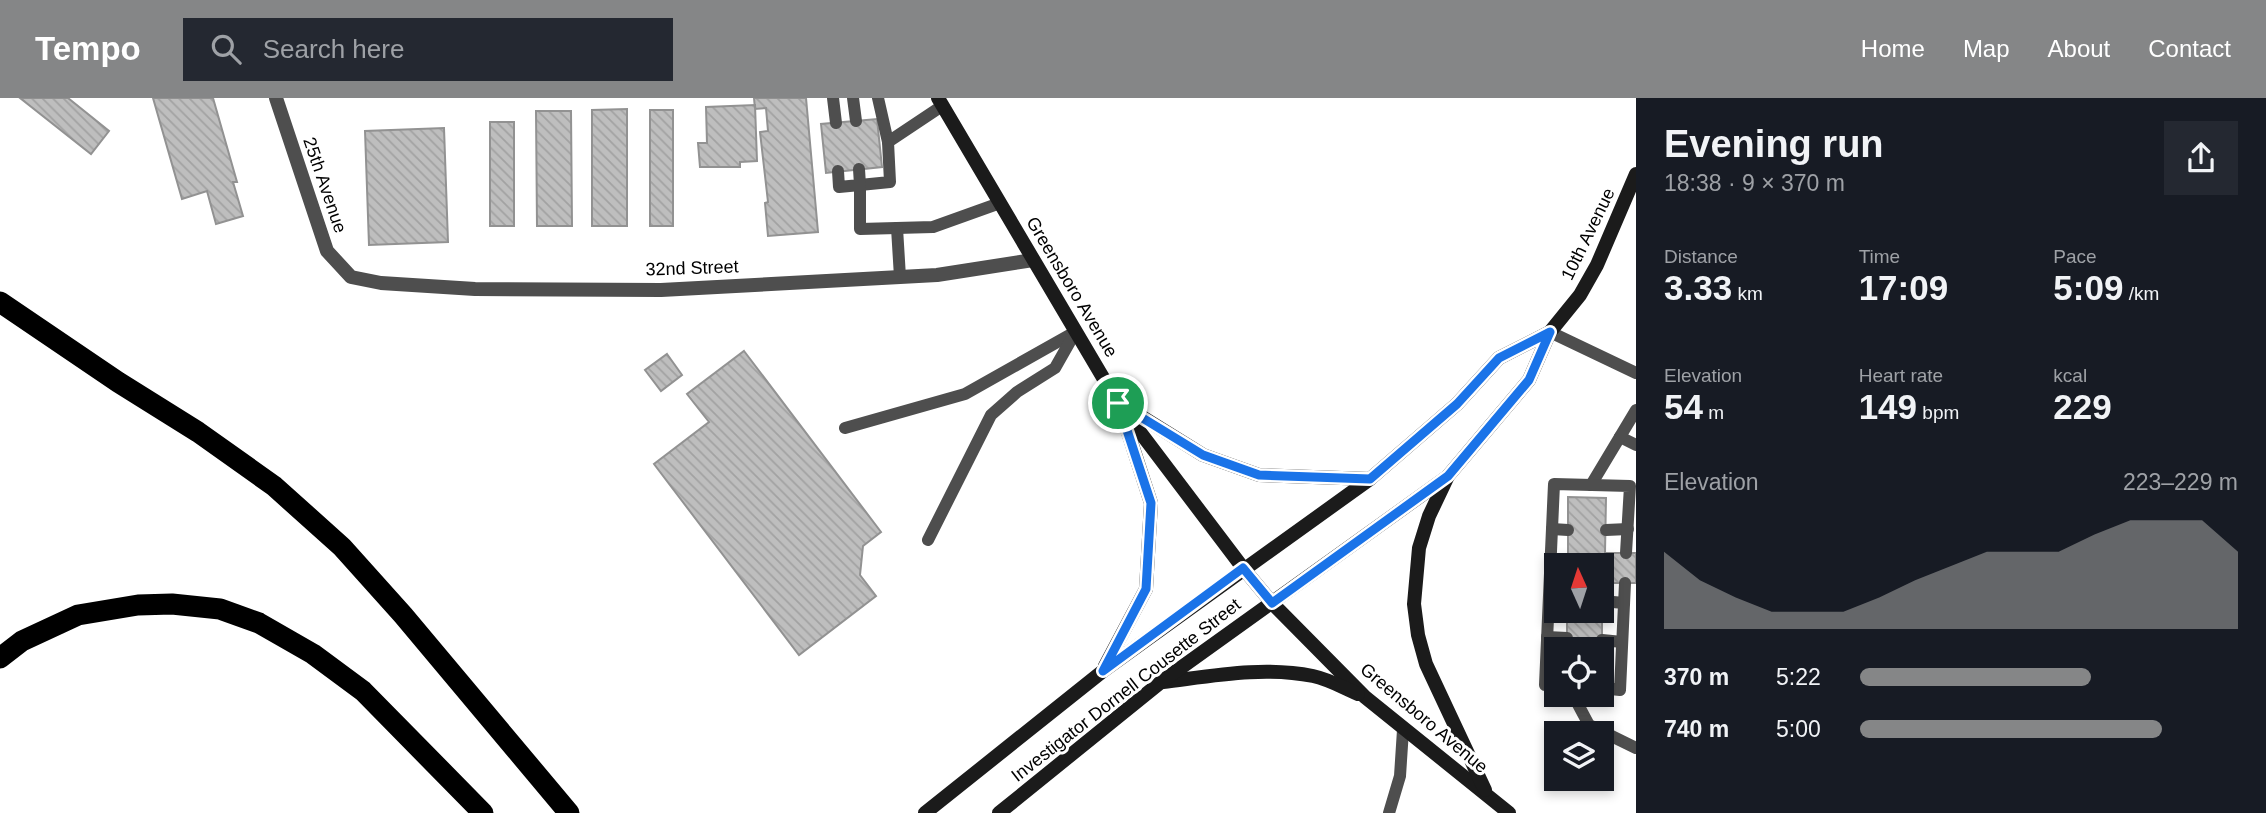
<!DOCTYPE html>
<meta charset="utf-8">
<style>
:root{--surface:#171b24;--page:#242831;--text:#f1f3f6;--muted:#9ea1a6;--accent:#858687}
body{margin:0;font-family:Arial,sans-serif;background:var(--page);color:var(--text);height:100vh;display:flex;flex-direction:column;font-size:26px;white-space:nowrap}
*{box-sizing:border-box;margin:0}
p{font-size:23px;color:var(--muted)}
.icon{flex:none;width:38px;height:38px;fill:none;stroke:currentColor;stroke-width:2;stroke-linecap:round;stroke-linejoin:round}
.map{position:relative;flex:1;overflow:hidden}
.panel{display:flex;flex-direction:column;background:var(--surface);width:630px}
.panel>*{flex:none}
.needle{width:46px;rotate:357deg}
.fabs{position:absolute;left:1544px;top:455px;display:grid;gap:14px}
.fabs a{display:grid;place-items:center;width:70px;height:70px;border-radius:0px;background:var(--surface);box-shadow:0 4px 10px #0003;font-size:35px}
.pin{position:absolute;display:grid;place-items:center;width:60px;height:60px;color:#fff;margin:-30px;border:4px solid #fff;border-radius:50%;box-shadow:0 2px 7px #0007}
.round{display:grid;place-items:center;flex:none;width:74px;height:74px;border-radius:0px;background:var(--page)}
.headline{display:flex;align-items:center;justify-content:space-between;height:119px;padding:0 28px}
h1{font-size:38px;font-weight:700;line-height:52px}
.figures{display:grid;grid-template-columns:repeat(3,1fr);gap:10px;height:119px;padding:7px 28px}
.figures div{display:grid;align-content:center}
.figures b{font-size:35px;font-weight:700}
.figures small{font-size:19px;font-weight:400}
.figures p{font-size:19px}
.chart{height:196px;padding:14px 28px}
.chart p{display:flex;justify-content:space-between}
.chart svg{width:100%;height:126px;margin-top:7px;fill:var(--accent);opacity:.7}
ul{padding:0 28px;list-style:none;font-size:23px}
li{display:grid;grid-template-columns:112px 84px 1fr;align-items:center;height:52px}
li i{height:18px;border-radius:9px;background:var(--accent)}
header{display:flex;align-items:center;gap:42px;box-sizing:border-box;height:98px;padding:0 35px;background:var(--accent);color:#fff}
header strong{font-size:33px}
nav{display:flex;gap:38px;margin-inline-start:auto;font-size:24px}
.search{width:490px;height:63px;background:var(--page);display:flex;align-items:center;gap:18px;box-sizing:border-box;padding:0 24px;border-radius:0px;color:var(--muted);font-size:26px}
main{display:flex;flex:1;min-height:0}
.map>svg:first-child{display:block}
.building{fill:url(#building-back-hatch);stroke:#929292;stroke-width:2}
.lines{fill:none;stroke-linecap:round;stroke-linejoin:round}
.service{stroke:#4e4e4e;stroke-width:12}
.minor{stroke:#4e4e4e;stroke-width:14}
.secondary{stroke:#1b1b1b;stroke-width:14}
.motorway{stroke:#000;stroke-width:21}
.route-casing{stroke:#fff;stroke-width:14}
.route{stroke:#1a73e8;stroke-width:9}
.labels{text-anchor:middle;stroke-width:6;stroke-linejoin:round;paint-order:stroke}
.street-label{font-size:18px;fill:#000;stroke:#fff}
</style>
<header>
<strong>Tempo</strong>
<div class="search"><svg class="icon" aria-label="search" viewBox="0 0 24 24"><circle cx="10" cy="10" r="6"/><path d="M15 15l6 6"/></svg>Search here</div>
<nav><a>Home</a><a>Map</a><a>About</a><a>Contact</a></nav>
</header>
<main>
<div class="map">
<svg width="1636" height="715" viewBox="0 0 1636 715">
<defs>
<pattern id="building-back-hatch" width="6" height="6" patternUnits="userSpaceOnUse" patternTransform="scale(1.75)"><rect width="6" height="6" fill="#bebebe"/><path d="M-1 5l2 2M0 0l6 6M5-1l2 2" fill="none" stroke="#a2a2a2"/></pattern>
</defs>
<rect width="100%" height="100%" fill="#fff"/>
<g class="building">
<polygon points="20,0 68,0 109,33 91,56"/>
<polygon points="153,0 213,0 237,84 233,84 243,118 216,126 207,93 182,101"/>
<polygon points="754,0 806,0 818,134 768,138 765,105 768,104 760,34 768,33 766,10 755,11"/>
<polygon points="755,7 757,63 740,64 740,69 700,69 698,45 707,45 706,9"/>
<polygon points="627,11 627,128 592,128 592,12"/>
<rect x="650" y="12" width="23" height="116"/>
<polygon points="536,13 571,13 572,128 537,128"/>
<polygon points="877,21 882,69 826,75 821,26"/>
<rect x="490" y="24" width="24" height="104"/>
<polygon points="444,30 448,144 369,147 365,33"/>
<polygon points="744,253 881,434 863,448 860,477 876,498 799,557 654,366 709,324 687,296"/>
<polygon points="667,256 682,277 661,293 645,272"/>
<polygon points="1568,399 1606,400 1605,455 1636,455 1636,485 1602,485 1602,570 1601,551 1567,551 1567,513 1601,513 1601,467 1568,467"/>
</g>
<g class="lines">
<g class="service">
<polyline points="833,0 836,25"/>
<polyline points="853,0 856,23"/>
<polyline points="878,0 888,44"/>
<polyline points="942,8 888,44 890,84 860,87 860,131 933,129 1000,105"/>
<polyline points="838,73 839,89 860,87 859,71"/>
<polyline points="897,130 900,179"/>
<polyline points="1550,234 1636,275"/>
<polyline points="845,330 965,296 1075,234"/>
<polyline points="1620,339 1636,347"/>
<polyline points="1591,387 1636,312"/>
<polyline points="1552,431 1568,432"/>
<polyline points="1606,432 1628,431"/>
<polyline points="928,442 991,317 1017,294 1055,270 1076,233"/>
<polyline points="1550,467 1568,467"/>
<polyline points="1602,503 1624,505"/>
<polyline points="1547,539 1567,540"/>
<polyline points="1602,542 1622,544"/>
<polyline points="1556,588 1545,587 1554,386 1630,388 1626,455"/>
<polyline points="1601,590 1620,592 1625,485"/>
<polyline points="1573,597 1589,627 1636,650"/>
<polyline points="1389,715 1400,678 1403,632"/>
</g>
<polyline class="minor" points="276,0 327,153 351,179 381,185 475,191 661,192 937,177 1033,162"/>
<g class="secondary">
<polyline points="938,0 1118,305 1243,470 1272,505 1365,599 1509,715"/>
<polyline points="1126,309 1203,357 1259,377 1370,381"/>
<polyline points="1105,568 1146,491 1151,405 1122,316"/>
<path d="M1163 584C1212 578 1263 568 1313 578 1328 581 1344 590 1358 596"/>
<polyline points="1485,692 1426,566 1418,537 1414,506 1419,450 1429,418 1448,378 1529,282 1550,234 1580,197 1597,167 1636,76"/>
<polyline points="925,715 1103,573 1370,381 1457,306 1499,260 1550,234"/>
<polyline points="999,715 1161,584 1447,379"/>
</g>
<g class="motorway">
<polyline points="0,204 118,284 198,334 274,388 342,449 403,517 569,715"/>
<polyline points="0,560 22,543 78,517 138,507 172,506 220,511 259,525 313,556 363,593 483,715"/>
</g>
</g>
<g class="lines">
<defs>
<polygon id="route" points="1550,234 1529,282 1448,378 1272,505 1243,470 1103,573 1146,491 1151,405 1118,305 1203,357 1259,377 1370,381 1457,306 1499,260"/>
</defs>
<use href="#route" class="route-casing"/>
<use href="#route" class="route"/>
</g>
<g class="labels">
<g class="street-label">
<text transform="translate(325 87) rotate(71)" y="6">25th Avenue</text>
<text transform="translate(1588 136) rotate(-64)" y="6">10th Avenue</text>
<text transform="translate(692 170) rotate(-2)" y="6">32nd Street</text>
<text transform="translate(1072 189) rotate(59)" y="6">Greensboro Avenue</text>
<text transform="translate(1126 592) rotate(-38)" y="6">Investigator Dornell Cousette Street</text>
<text transform="translate(1424 620) rotate(40)" y="6">Greensboro Avenue</text>
</g>
</g>
</svg>
<div class="fabs">
<a><svg class="needle" viewBox="-14 -14 28 28"><path d="M0-13l5 13h-10z" fill="#e53935"/><path d="M0 13l5-13h-10z" fill="#9ea1a6"/></svg></a>
<a><svg class="icon" aria-label="locate" viewBox="0 0 24 24"><circle cx="12" cy="12" r="6"/><path d="M12 2v4M12 18v4M2 12h4M18 12h4"/></svg></a>
<a><svg class="icon" aria-label="layers" viewBox="0 0 24 24"><path d="M12 4l9 5-9 5-9-5zM3 14l9 5 9-5"/></svg></a>
</div>
<div class="pin" style="left:1118px;top:305px;background:#1e9e55"><svg class="icon" aria-label="arrive" viewBox="0 0 24 24"><path d="M6 21V4h12l-3 4 3 4H6"/></svg></div>
</div>
<section class="panel">
<div class="headline"><div><h1>Evening run</h1><p>18:38 · 9 × 370 m</p></div><a class="round"><svg class="icon" aria-label="share" viewBox="0 0 24 24"><path d="M12 15V3M7 8l5-5 5 5M5 13v7h14v-7"/></svg></a></div>
<div class="figures">
<div><p>Distance</p><b>3.33<small> km</small></b></div>
<div><p>Time</p><b>17:09</b></div>
<div><p>Pace</p><b>5:09<small> /km</small></b></div>
</div>
<div class="figures">
<div><p>Elevation</p><b>54<small> m</small></b></div>
<div><p>Heart rate</p><b>149<small> bpm</small></b></div>
<div><p>kcal</p><b>229</b></div>
</div>
<div class="chart"><p><span>Elevation</span>223–229 m</p>
<svg viewBox="0 0 160 44" preserveAspectRatio="none"><path d="M0 44V17L10 27L20 33L30 38L40 38L50 38L60 33L70 27L80 22L90 17L100 17L110 17L120 11L130 6L140 6L150 6L160 17V44z"/></svg>
</div>
<ul>
<li><b>370 m</b>5:22<i style="width:61%"></i></li>
<li><b>740 m</b>5:00<i style="width:80%"></i></li>
</ul>
</section>
</main>
